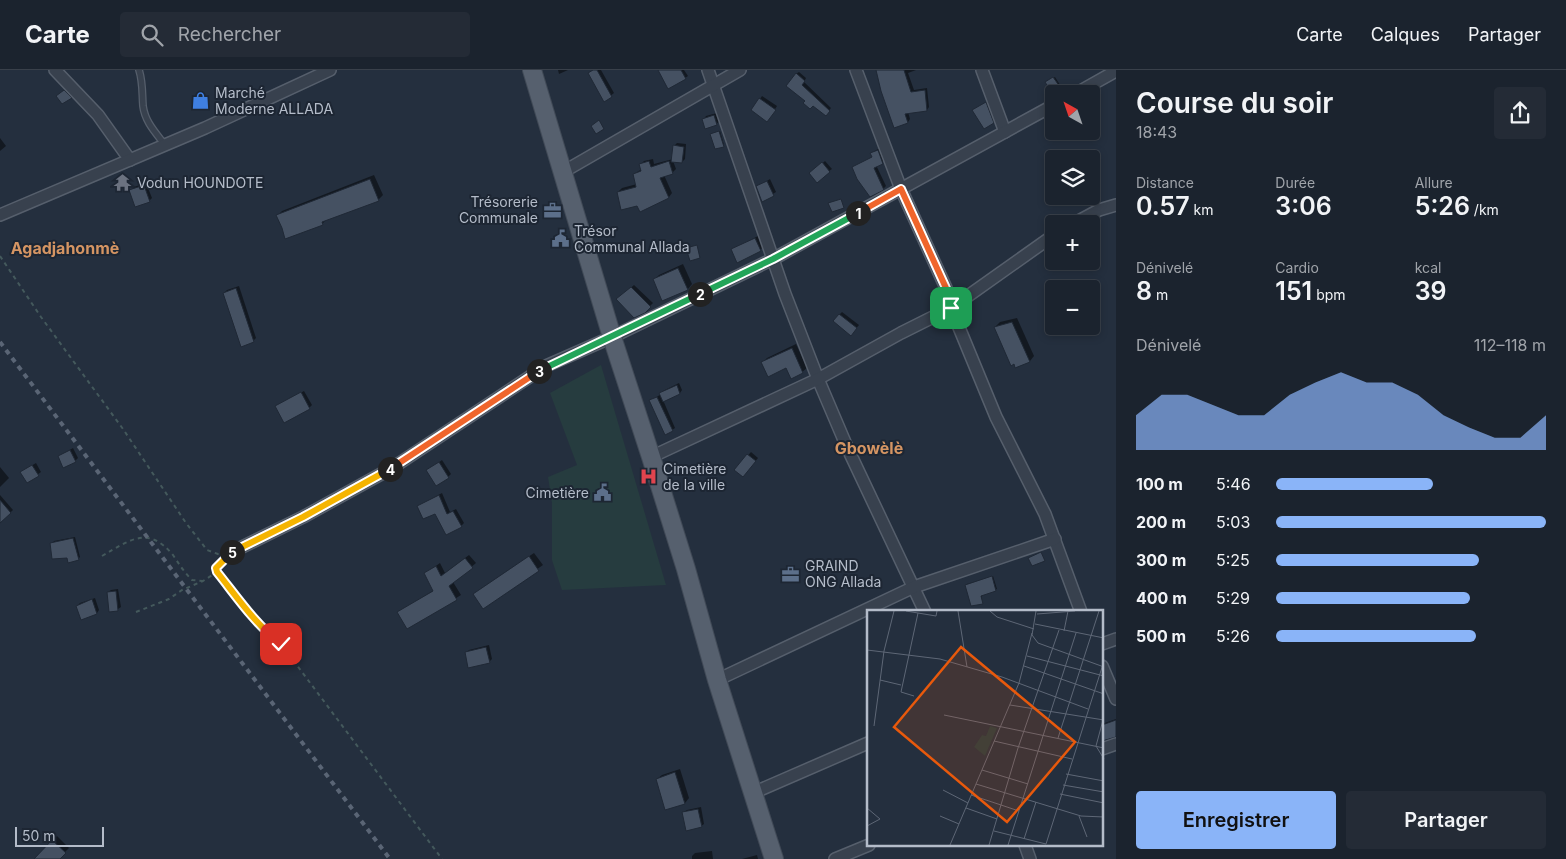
<!DOCTYPE html>
<html lang="fr">
<meta charset="utf-8">
<style>
:root{--surface:#1b232e;--page:#242b36;--text:#f1f3f6;--muted:#a0a4aa;--line:#39404a;--accent:#8ab4f8}
body{margin:0;font-family:Inter,sans-serif;background:var(--page);color:var(--text);height:100vh;display:flex;flex-direction:column;font-size:19px;white-space:nowrap}
*{box-sizing:border-box;margin:0}
p{font-size:16px;color:var(--muted)}
.icon{flex:none;width:28px;height:28px;fill:none;stroke:currentColor;stroke-width:2;stroke-linecap:round;stroke-linejoin:round}
.map{position:relative;flex:1;overflow:hidden}
.panel{display:flex;flex-direction:column;background:var(--surface);width:450px}
.panel>*{flex:none}
.needle{width:32px;rotate:320deg}
.buttons{position:absolute;left:1045px;top:15px;display:grid;gap:10px}
.buttons a{display:grid;place-items:center;width:55px;height:55px;border-radius:5px;background:var(--surface);box-shadow:0 2px 8px #0003,0 0 0 1px var(--line);font-size:25px}
.scale{position:absolute;left:15px;bottom:12px;width:89px;box-sizing:border-box;padding-left:5px;border:2px solid #b4bcc9;border-top:0;font-size:14px;line-height:18px;white-space:nowrap;color:#b4bcc9;-webkit-text-stroke:4px #1d2633;paint-order:stroke}
.pin{position:absolute;display:grid;place-items:center;width:42px;height:42px;color:#fff;margin:-21px;border-radius:10px;box-shadow:0 2px 8px #0006}
.km{position:absolute;width:25px;height:25px;margin:-12px;border-radius:50%;background:#222;color:#fff;font-size:14px;line-height:25px;text-align:center}
.round{display:grid;place-items:center;flex:none;width:52px;height:52px;border-radius:5px;background:var(--page)}
.summary{display:flex;align-items:center;justify-content:space-between;height:85px;padding:0 20px}
h1{font-size:28px;font-weight:600;line-height:38px}
.figures{display:grid;grid-template-columns:repeat(3,1fr);gap:8px;height:85px;padding:5px 20px}
.figures div{display:grid;align-content:center}
.figures b{font-size:25px;font-weight:600}
.figures small{font-size:14px;font-weight:400}
.figures p{font-size:14px}
.chart{height:140px;padding:10px 20px}
.chart p{display:flex;justify-content:space-between}
.chart svg{width:100%;height:90px;margin-top:5px;fill:var(--accent);opacity:.7}
.cta{display:flex;gap:10px;margin-top:auto;padding:10px 20px}
.cta a{flex:1;height:58px;border-radius:5px;background:var(--accent);color:#111;font-size:20px;font-weight:600;line-height:58px;text-align:center}
.cta a+a{background:var(--page);color:var(--text)}
ul{padding:0 20px;list-style:none;font-size:16px}
li{display:grid;grid-template-columns:80px 60px 1fr;align-items:center;height:38px}
li i{height:12px;border-radius:6px;background:var(--accent)}
header{display:flex;align-items:center;gap:30px;box-sizing:border-box;height:70px;padding:0 25px;background:var(--surface);border-bottom:1px solid var(--line)}
header strong{font-size:24px}
nav{display:flex;gap:28px;margin-inline-start:auto;font-size:18px}
.search{width:350px;height:45px;background:var(--page);display:flex;align-items:center;gap:12px;box-sizing:border-box;padding:0 18px;border-radius:5px;color:var(--muted);font-size:19px}
main{display:flex;flex:1;min-height:0}
.map>svg:first-child{display:block}
.green{fill:#263c3f}
.shadow{fill:#0007}
.building{fill:#455162;stroke:#1f2835}
.lines{fill:none;stroke-linecap:round;stroke-linejoin:round}
.service-casing{stroke:#565f6c;stroke-width:8}
.minor-casing{stroke:#565f6c;stroke-width:14}
.primary-casing{stroke:#414a57;stroke-width:20}
.path{stroke:#44595c;stroke-width:2;stroke-dasharray:4 4;stroke-linecap:butt}
.service{stroke:#38414e;stroke-width:5.5}
.minor{stroke:#38414e;stroke-width:11}
.primary{stroke:#56606e;stroke-width:18}
.rail{stroke:#5a6575;stroke-width:4;stroke-dasharray:5 5;stroke-linecap:butt}
.split-1-casing{stroke:#fff;stroke-width:10}
.split-2-casing{stroke:#fff;stroke-width:10}
.split-3-casing{stroke:#fff;stroke-width:10}
.split-4-casing{stroke:#fff;stroke-width:10}
.split-5-casing{stroke:#fff;stroke-width:10}
.split-6-casing{stroke:#fff;stroke-width:10}
.split-1{stroke:#f0652b;stroke-width:6}
.split-2{stroke:#22a559;stroke-width:6}
.split-3{stroke:#22a559;stroke-width:6}
.split-4{stroke:#f0652b;stroke-width:6}
.split-5{stroke:#f5b400;stroke-width:6}
.split-6{stroke:#f5b400;stroke-width:6}
.labels{text-anchor:middle;stroke-width:4;stroke-linejoin:round;paint-order:stroke}
.poi-label{font-size:14px;fill:#b4bcc9;stroke:#1d2633;text-anchor:start}
.quarter-label{font-size:16px;font-weight:bold;fill:#d59563;stroke:#1d2633}
.inset-road{fill:none;stroke:#5e6776;stroke-width:1}
.view{fill:#e8590c;fill-opacity:0.15;stroke:#e8590c;stroke-width:2.5}
.inset-edge{fill:none;stroke:#b4bcc9;stroke-width:2.5}
</style>
<header>
<strong>Carte</strong>
<div class="search"><svg class="icon" aria-label="search" viewBox="0 0 24 24"><circle cx="10" cy="10" r="6"/><path d="M15 15l6 6"/></svg>Rechercher</div>
<nav><a>Carte</a><a>Calques</a><a>Partager</a></nav>
</header>
<main>
<div class="map">
<svg width="1116" height="789" viewBox="0 0 1116 789">
<rect width="100%" height="100%" fill="#242f3e"/>
<polygon class="green" points="601,295 666,515 562,520 552,490 552,433 548,407 577,395 550,323"/>
<g class="shadow">
<polygon points="558,0 568,0 559,4"/>
<polygon points="601,0 614,23 605,30 589,3 593,0"/>
<polygon points="663,0 684,0 688,6 685,8"/>
<polygon points="877,0 916,0 908,3 914,20 927,18 929,37 927,40 908,42 910,49 908,52 895,56"/>
<polygon points="799,2 806,8 804,12 831,38 826,44 807,30 796,4"/>
<polygon points="1055,7 1060,15 1052,21 1048,11"/>
<polygon points="762,26 777,36 770,47 760,29"/>
<polygon points="989,30 996,49 993,52 977,38"/>
<polygon points="717,43 719,52 716,54 704,49 706,46"/>
<polygon points="720,61 724,75 723,76 713,63"/>
<polygon points="0,68 6,76 0,81"/>
<polygon points="677,73 686,74 685,89 682,92 673,91 676,99 672,103 664,105 672,123 669,127 640,140 638,135 618,122 622,118 637,114 634,104 642,99 640,95 644,91 653,89 654,94 673,89 674,76"/>
<polygon points="880,78 885,90 876,95 886,116 883,119 853,97 873,87 871,83"/>
<polygon points="825,91 832,99 829,101 814,101"/>
<polygon points="374,105 383,125 378,130 327,149 322,154 277,146 282,141"/>
<polygon points="770,109 776,122 763,130 757,117"/>
<polygon points="146,113 152,128 149,131 131,120 134,117"/>
<polygon points="758,166 763,177 760,180 732,180"/>
<polygon points="683,194 692,214 688,219 663,230 654,210 659,205"/>
<polygon points="634,215 653,233 644,242 618,229"/>
<polygon points="239,216 256,268 253,271 224,223 227,220"/>
<polygon points="842,242 859,255 854,261 839,245"/>
<polygon points="1017,248 1034,286 1030,291 1016,296 995,257 1000,252"/>
<polygon points="796,274 807,298 802,302 787,297 763,292 767,288"/>
<polygon points="679,313 682,320 680,323 663,330 675,358 672,360 651,331 661,324 663,321"/>
<polygon points="304,321 312,335 309,338 277,336"/>
<polygon points="73,378 78,388 75,391 59,386"/>
<polygon points="751,382 758,388 746,403 736,399"/>
<polygon points="442,390 451,404 448,407 428,400"/>
<polygon points="36,393 41,402 27,412 24,400"/>
<polygon points="0,397 9,408 0,417"/>
<polygon points="442,423 450,442 456,439 464,453 461,456 436,442 418,436"/>
<polygon points="0,425 13,440 0,452"/>
<polygon points="75,467 80,487 78,489 68,487 52,474 54,471"/>
<polygon points="534,483 543,495 483,537 479,520"/>
<polygon points="469,485 476,493 453,512 461,525 408,558 399,542 434,520 426,503 440,493 445,503"/>
<polygon points="993,506 997,519 982,524 982,533 967,514"/>
<polygon points="118,519 121,537 118,539 108,522 111,520"/>
<polygon points="95,528 99,540 97,543 77,536 80,533"/>
<polygon points="489,575 492,589 489,592 466,583 469,580"/>
<polygon points="1116,649 1116,665 1102,670 1102,654"/>
<polygon points="680,699 689,728 685,733 666,739 657,709 662,705"/>
<polygon points="701,737 704,754 701,756 684,742 687,740"/>
<polygon points="57,766 69,778 58,789 36,789"/>
<polygon points="712,781 713,789 692,789 692,786 695,783"/>
<polygon points="757,785 758,789 742,789"/>
</g>
<g class="building">
<polygon points="593,0 597,0 612,27 604,32 588,3"/>
<polygon points="658,0 681,0 686,9 668,19"/>
<polygon points="876,0 904,0 911,22 925,20 927,41 905,44 908,53 894,58 881,21"/>
<polygon points="796,3 805,11 802,15 830,41 826,46 813,36 810,39 803,33 805,31 786,16"/>
<polygon points="1053,7 1060,17 1052,23 1045,12"/>
<polygon points="64,20 72,28 62,34 56,26"/>
<polygon points="759,28 776,40 767,52 751,40"/>
<polygon points="986,32 994,53 984,59 972,40"/>
<polygon points="714,45 717,55 705,59 702,49"/>
<polygon points="599,50 604,59 596,64 591,56"/>
<polygon points="719,61 724,77 715,79 710,64"/>
<polygon points="673,75 684,77 682,93 671,92"/>
<polygon points="878,80 883,94 874,98 884,120 870,127 857,109 852,97 872,87 870,83"/>
<polygon points="649,91 651,97 669,91 673,104 660,108 669,128 640,142 637,136 621,140 617,122 636,117 633,104 641,101 639,94"/>
<polygon points="822,92 830,102 817,113 809,103"/>
<polygon points="370,109 379,131 322,152 323,155 285,169 282,158 276,145"/>
<polygon points="767,111 774,126 762,132 756,116"/>
<polygon points="144,115 150,132 135,137 129,120"/>
<polygon points="841,129 844,138 832,142 828,133"/>
<polygon points="755,168 761,181 737,193 731,179"/>
<polygon points="697,175 700,188 690,191 686,178"/>
<polygon points="678,198 688,220 662,231 653,209"/>
<polygon points="631,217 651,237 645,243 634,248 616,229"/>
<polygon points="236,218 254,272 241,277 223,223"/>
<polygon points="839,244 857,258 851,266 833,251"/>
<polygon points="1012,252 1030,292 1015,298 1014,294 1011,296 994,257"/>
<polygon points="792,278 803,303 791,309 786,298 768,307 761,292"/>
<polygon points="677,315 680,324 663,332 659,323"/>
<polygon points="301,322 310,339 284,353 275,336"/>
<polygon points="657,327 673,361 665,365 649,330"/>
<polygon points="70,380 76,392 63,398 58,386"/>
<polygon points="747,384 756,391 743,407 734,400"/>
<polygon points="439,392 449,408 436,416 426,400"/>
<polygon points="32,395 39,406 27,413 20,402"/>
<polygon points="439,425 447,444 453,441 462,457 446,465 435,444 423,449 417,436"/>
<polygon points="0,430 11,443 0,453"/>
<polygon points="73,468 79,490 68,493 67,488 52,489 50,473"/>
<polygon points="1041,482 1045,491 1032,496 1028,488"/>
<polygon points="529,486 539,501 483,539 473,524"/>
<polygon points="465,488 473,498 449,516 457,530 407,559 397,542 433,521 424,503 436,496 441,506"/>
<polygon points="992,506 996,521 981,526 983,534 971,536 965,515"/>
<polygon points="116,521 118,541 109,542 107,522"/>
<polygon points="92,529 97,544 81,550 76,536"/>
<polygon points="486,577 490,593 468,598 465,582"/>
<polygon points="1116,650 1116,667 1102,671 1102,655"/>
<polygon points="675,702 685,734 665,740 656,709"/>
<polygon points="698,739 702,757 686,761 682,742"/>
<polygon points="52,770 66,783 60,789 34,789"/>
</g>
<g class="lines">
<defs>
<path id="service" d="M139 0C143 12 142 24 143 36 145 52 156 63 165 75"/>
<g id="minor">
<polyline points="55,0 98,45 130,90"/>
<polyline points="708,0 785,224 818,309 847,377 925,542"/>
<polyline points="856,0 901,119 946,218 951,238 996,347 1045,444 1081,542"/>
<polyline points="982,0 1005,62"/>
<polyline points="1075,24 1116,1"/>
<polyline points="563,102 740,0"/>
<polyline points="0,145 205,58 330,0"/>
<polyline points="1073,154 1099,140 1116,135"/>
<polyline points="651,387 818,309 901,263 951,238 1054,165"/>
<polyline points="236,480 303,447 392,398 546,296 612,267 773,189 1054,35"/>
<polyline points="1102,574 1116,569"/>
<polyline points="1102,596 1116,629"/>
<polyline points="717,610 914,517 1055,469"/>
<polyline points="1102,679 1116,674"/>
<polyline points="753,723 868,673"/>
<polyline points="1025,775 1030,789"/>
<polyline points="835,789 869,775"/>
</g>
<polyline id="primary" points="532,0 612,267 651,387 686,499 717,610 774,789"/>
</defs>
<use href="#service" class="service-casing"/>
<use href="#minor" class="minor-casing"/>
<use href="#primary" class="primary-casing"/>
<g class="path">
<polyline points="0,186 41,247 123,359 186,453 207,480 218,484 224,484"/>
<path d="M102 486C130 470 148 455 173 485 179 494 184 502 192 510L203 511"/>
<path d="M226 487 216 498 217 502C237 527 255 554 281 574L442 789"/>
<polyline points="136,542 169,529 182,520 203,511 217,502"/>
</g>
<use href="#service" class="service"/>
<use href="#minor" class="minor"/>
<use href="#primary" class="primary"/>
<polyline class="rail" points="0,272 390,789"/>
</g>
<g class="lines">
<defs>
<polyline id="split-1" points="858,143 901,119 946,218 951,238"/>
<polyline id="split-2" points="700,224 773,189 858,143"/>
<polyline id="split-3" points="539,301 700,224"/>
<polyline id="split-4" points="390,399 539,301"/>
<polyline id="split-5" points="232,482 303,447 390,399"/>
<path id="split-6" d="M232 482 216 498 217 502C237 527 255 554 281 574"/>
</defs>
<use href="#split-1" class="split-1-casing"/>
<use href="#split-2" class="split-2-casing"/>
<use href="#split-3" class="split-3-casing"/>
<use href="#split-4" class="split-4-casing"/>
<use href="#split-5" class="split-5-casing"/>
<use href="#split-6" class="split-6-casing"/>
<use href="#split-1" class="split-1"/>
<use href="#split-2" class="split-2"/>
<use href="#split-3" class="split-3"/>
<use href="#split-4" class="split-4"/>
<use href="#split-5" class="split-5"/>
<use href="#split-6" class="split-6"/>
</g>
<defs>
<symbol id="shop-bare" viewBox="-9 -9 18 18"><path d="M-5-2.5h2.3a2.7 3.5 0 0 1 5.4 0H5L5.5 6h-11ZM-1.5-2.5h3a1.5 2.3 0 0 0-3 0Z" fill="#3f7fe0" stroke="#1d2633" stroke-width="2.5" paint-order="stroke"/></symbol>
<symbol id="temple-bare" viewBox="-9 -9 18 18"><path d="M0-6L5-2H3V0L6.5 2.5H4V6H1.5V3h-3V6H-4V2.5H-6.5L-3 0V-2H-5Z" fill="#6b7280" stroke="#1d2633" stroke-width="2.5" paint-order="stroke"/></symbol>
<symbol id="office-bare" viewBox="-9 -9 18 18"><path d="M-6-3h4V-5.5h4V-3h4V5H-6ZM-1-4.5V-3h2v-1.5ZM-6 0V1H6V0Z" fill="#5c6f8a" stroke="#1d2633" stroke-width="2.5" paint-order="stroke"/></symbol>
<symbol id="civic-bare" viewBox="-9 -9 18 18"><path d="M-.6-6.5H3V-4.5H.6V-3L4-1V1h2V6H-6V1h2V-1L-.6-3ZM-1.2 2.5V6h2.4V2.5Z" fill="#5c6f8a" stroke="#1d2633" stroke-width="2.5" paint-order="stroke"/></symbol>
<symbol id="hospital-bare" viewBox="-9 -9 18 18"><path d="M-5-5h3v3.5h4V-5h3V5h-3V1.5h-4V5h-3Z" fill="#e0444e" stroke="#1d2633" stroke-width="2.5" paint-order="stroke"/></symbol>
</defs>
<g fill-rule="evenodd">
<use href="#shop-bare" x="188" y="18" width="25" height="25"/>
<use href="#temple-bare" x="110" y="100" width="25" height="25"/>
<use href="#office-bare" x="540" y="128" width="25" height="25"/>
<use href="#civic-bare" x="548" y="156" width="25" height="25"/>
<use href="#hospital-bare" x="636" y="394" width="25" height="25"/>
<use href="#civic-bare" x="590" y="410" width="25" height="25"/>
<use href="#office-bare" x="778" y="492" width="25" height="25"/>
</g>
<g class="labels">
<g class="poi-label">
<text x="215" y="28">Marché<tspan x="215" dy="16">Moderne ALLADA</tspan></text>
<text x="137" y="118">Vodun HOUNDOTE</text>
<text x="538" y="137" text-anchor="end">Trésorerie<tspan x="538" dy="16">Communale</tspan></text>
<text x="574" y="166">Trésor<tspan x="574" dy="16">Communal Allada</tspan></text>
<text x="663" y="404">Cimetière<tspan x="663" dy="16">de la ville</tspan></text>
<text x="589" y="428" text-anchor="end">Cimetière</text>
<text x="805" y="501">GRAIND<tspan x="805" dy="16">ONG Allada</tspan></text>
</g>
<g class="quarter-label">
<text x="65" y="184">Agadjahonmè</text>
<text x="869" y="384">Gbowèlè</text>
</g>
</g>
<g transform="translate(867 540)">
<rect width="236" height="236" fill="#242f3e"/>
<path d="M123 116 130 118 118 146 107 137 115 125 119 126Z" fill="#263c3f"/>
<path class="inset-road" d="M39 1 69 6 70 1M91 1 100 57M123 1 130 7 167 19M169 1 165 25 171 33 237 57M170 4 208 1M168 14 237 28M197 21 201 1M0 40 73 49 135 67 221 99M160 46 237 66M157 56 237 84M13 70 34 75M47 86 34 82 51 3M143 95 237 110M77 105 237 138M236 110 229 136 237 149M7 116 17 41 27 1M191 128 232 1M127 131 205 149M115 160 161 174M199 164 237 171M109 174 214 206 237 207M196 175 237 182M76 180 101 193M193 184 237 193M104 185 152 201M0 198 13 209 0 216M99 198 130 209M73 206 92 214M212 206 220 227M127 221 179 234 237 51M157 229 169 192M83 235 152 73 165 23M122 235 151 138 192 20M141 235 209 23"/>
<path class="view" d="M94 37 208 132 140 212 27 117Z"/>
<rect width="236" height="236" class="inset-edge"/>
</g>
</svg>
<div class="buttons">
<a><svg class="needle" viewBox="-14 -14 28 28"><path d="M0-13l5 13h-10z" fill="#e53935"/><path d="M0 13l5-13h-10z" fill="#a0a4aa"/></svg></a>
<a><svg class="icon" aria-label="layers" viewBox="0 0 24 24"><path d="M12 4l9 5-9 5-9-5zM3 14l9 5 9-5"/></svg></a>
<a>+</a>
<a>−</a>
</div>
<div class="scale">50 m</div>
<div class="pin" style="left:951px;top:238px;background:#1e9e55"><svg class="icon" aria-label="arrive" viewBox="0 0 24 24"><path d="M6 21V4h12l-3 4 3 4H6"/></svg></div>
<div class="pin" style="left:281px;top:574px;background:#d93025"><svg class="icon" aria-label="check" viewBox="0 0 24 24"><path d="M5 12l5 5 9-10"/></svg></div>
<b class="km" style="left:858px;top:143px">1</b>
<b class="km" style="left:700px;top:224px">2</b>
<b class="km" style="left:539px;top:301px">3</b>
<b class="km" style="left:390px;top:399px">4</b>
<b class="km" style="left:232px;top:482px">5</b>
</div>
<section class="panel">
<div class="summary"><div><h1>Course du soir</h1><p>18:43</p></div><a class="round"><svg class="icon" aria-label="share" viewBox="0 0 24 24"><path d="M12 15V3M7 8l5-5 5 5M5 13v7h14v-7"/></svg></a></div>
<div class="figures">
<div><p>Distance</p><b>0.57<small> km</small></b></div>
<div><p>Durée</p><b>3:06</b></div>
<div><p>Allure</p><b>5:26<small> /km</small></b></div>
</div>
<div class="figures">
<div><p>Dénivelé</p><b>8<small> m</small></b></div>
<div><p>Cardio</p><b>151<small> bpm</small></b></div>
<div><p>kcal</p><b>39</b></div>
</div>
<div class="chart"><p><span>Dénivelé</span>112–118 m</p>
<svg viewBox="0 0 160 44" preserveAspectRatio="none"><path d="M0 44V27L10 17L20 17L30 22L40 27L50 27L60 17L70 11L80 6L90 11L100 11L110 17L120 27L130 33L140 38L150 38L160 27V44z"/></svg>
</div>
<ul>
<li><b>100 m</b>5:46<i style="width:58%"></i></li>
<li><b>200 m</b>5:03<i style="width:100%"></i></li>
<li><b>300 m</b>5:25<i style="width:75%"></i></li>
<li><b>400 m</b>5:29<i style="width:72%"></i></li>
<li><b>500 m</b>5:26<i style="width:74%"></i></li>
</ul>
<div class="cta"><a>Enregistrer</a><a>Partager</a></div>
</section>
</main>
